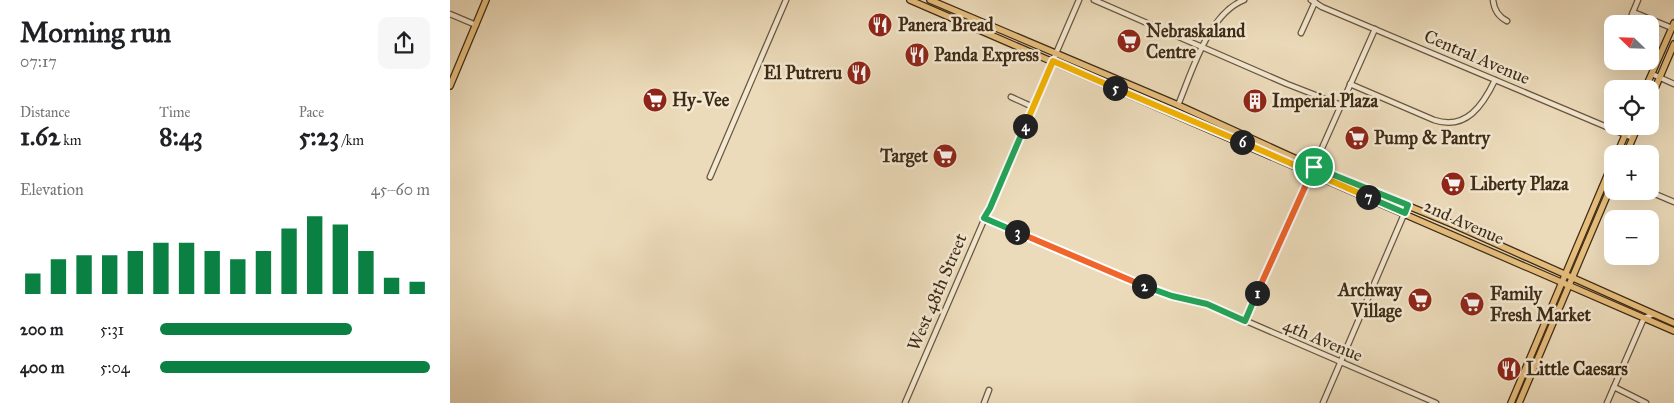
<!DOCTYPE html>
<meta charset="utf-8">
<style>
:root{--surface:#fff;--page:#f6f6f6;--text:#202124;--muted:#757577;--accent:#0b8043}
body{margin:0;font-family:"IM FELL Great Primer",serif;background:var(--page);color:var(--text);height:100vh;display:flex;flex-direction:column;font-size:19px;white-space:nowrap}
*{box-sizing:border-box;margin:0}
p{font-size:16px;color:var(--muted)}
.icon{flex:none;width:28px;height:28px;fill:none;stroke:currentColor;stroke-width:2;stroke-linecap:round;stroke-linejoin:round}
.map{position:relative;flex:1;overflow:hidden}
.drawer{display:flex;flex-direction:column;background:var(--surface);width:450px}
.drawer>*{flex:none}
.needle{width:32px;rotate:293deg}
.buttons{position:absolute;left:1154px;top:15px;display:grid;gap:10px}
.buttons a{display:grid;place-items:center;width:55px;height:55px;border-radius:10px;background:var(--surface);box-shadow:0 5px 20px #0002;font-size:25px}
.pin{position:absolute;display:grid;place-items:center;width:42px;height:42px;color:#fff;margin:-21px;border:2px solid #fff;border-radius:50%;box-shadow:0 1px 5px #0007}
.km{position:absolute;width:25px;height:25px;margin:-12px;border-radius:50%;background:#222;color:#fff;font-size:14px;line-height:25px;text-align:center}
.round{display:grid;place-items:center;flex:none;width:52px;height:52px;border-radius:10px;background:var(--page)}
.overview{display:flex;align-items:center;justify-content:space-between;height:85px;padding:0 20px}
h1{font-size:28px;font-weight:700;line-height:38px}
.stats{display:grid;grid-template-columns:repeat(3,1fr);gap:8px;height:85px;padding:5px 20px}
.stats div{display:grid;align-content:center}
.stats b{font-size:25px;font-weight:700}
.stats small{font-size:14px;font-weight:400}
.stats p{font-size:14px}
.chart{height:140px;padding:10px 20px}
.chart p{display:flex;justify-content:space-between}
.chart svg{width:100%;height:90px;margin-top:5px;stroke:var(--accent);stroke-width:6}
ul{padding:0 20px;list-style:none;font-size:16px}
li{display:grid;grid-template-columns:80px 60px 1fr;align-items:center;height:38px}
li i{height:12px;border-radius:6px;background:var(--accent)}
main{display:flex;flex:1;min-height:0}
.map>svg:first-child{display:block}
.lines{fill:none;stroke-linecap:round;stroke-linejoin:round}
.minor-casing{stroke:#6a573e;stroke-width:7}
.major-casing{stroke:#3e2b15;stroke-width:8}
.minor{stroke:#f3e8d2;stroke-width:4.5}
.major{stroke:#e6be7d;stroke-width:5.5}
.split-1-casing{stroke:#fff;stroke-width:10}
.split-2-casing{stroke:#fff;stroke-width:10}
.split-3-casing{stroke:#fff;stroke-width:10}
.split-4-casing{stroke:#fff;stroke-width:10}
.split-5-casing{stroke:#fff;stroke-width:10}
.split-6-casing{stroke:#fff;stroke-width:10}
.split-7-casing{stroke:#fff;stroke-width:10}
.split-8-casing{stroke:#fff;stroke-width:10}
.split-1{stroke:#f0652b;stroke-width:6}
.split-2{stroke:#22a559;stroke-width:6}
.split-3{stroke:#f0652b;stroke-width:6}
.split-4{stroke:#22a559;stroke-width:6}
.split-5{stroke:#f5b400;stroke-width:6}
.split-6{stroke:#f5b400;stroke-width:6}
.split-7{stroke:#f5b400;stroke-width:6}
.split-8{stroke:#22a559;stroke-width:6}
.labels{text-anchor:middle;stroke-width:5;stroke-linejoin:round;paint-order:stroke}
.poi-label{font-size:18px;font-weight:bold;fill:#3e2b15;stroke:#f3e8d2;text-anchor:start}
.street-label{font-size:18px;fill:#3e2b15;stroke:#f3e8d2}
</style>
<main>
<section class="drawer">
<div class="overview"><div><h1>Morning run</h1><p>07:17</p></div><a class="round"><svg class="icon" aria-label="share" viewBox="0 0 24 24"><path d="M12 15V3M7 8l5-5 5 5M5 13v7h14v-7"/></svg></a></div>
<div class="stats">
<div><p>Distance</p><b>1.62<small> km</small></b></div>
<div><p>Time</p><b>8:43</b></div>
<div><p>Pace</p><b>5:23<small> /km</small></b></div>
</div>
<div class="chart"><p><span>Elevation</span>45–60 m</p>
<svg viewBox="0 0 160 44" preserveAspectRatio="none"><path d="M5 44V34M15 44V27M25 44V25M35 44V25M45 44V23M55 44V19M65 44V19M75 44V23M85 44V27M95 44V23M105 44V12M115 44V6M125 44V10M135 44V23M145 44V36M155 44V38"/></svg>
</div>
<ul>
<li><b>200 m</b>5:31<i style="width:71%"></i></li>
<li><b>400 m</b>5:04<i style="width:100%"></i></li>
</ul>
</section>
<div class="map">
<svg width="1224" height="403" viewBox="0 0 1224 403">
<rect width="100%" height="100%" fill="#ecdbba"/>
<filter id="stains"><feTurbulence type="fractalNoise" baseFrequency=".004" numOctaves="4"/><feColorMatrix values="0 0 0 0 .2 0 0 0 0 .09 0 0 0 0 .02 0 0 0 .5 -.17"/></filter>
<radialGradient id="worn" r=".72"><stop offset=".6" stop-color="#630" stop-opacity="0"/><stop offset="1" stop-color="#630" stop-opacity=".3"/></radialGradient>
<g class="lines">
<defs>
<g id="minor">
<polyline points="644,0 837,84 891,105"/>
<polyline points="861,0 872,7 1183,138"/>
<path d="M1043 0C1044 10 1049 17 1057 21"/>
<polyline points="1183,12 1222,28"/>
<polyline points="0,14 26,25"/>
<polyline points="1178,24 1188,0"/>
<polyline points="851,33 865,2"/>
<polyline points="1202,74 1224,84"/>
<path d="M900 84 984 120C1016 131 1033 105 1045 80"/>
<polyline points="561,97 583,107"/>
<path d="M728 105C742 72 758 14 794 0"/>
<polyline points="260,177 336,0"/>
<polyline points="1198,191 1224,202"/>
<polyline points="534,218 710,293 757,304 986,403"/>
<polyline points="795,321 925,29"/>
<polyline points="1164,387 1196,403"/>
<polyline points="455,403 629,0"/>
<polyline points="534,403 539,390"/>
<polyline points="873,403 958,205"/>
<polyline points="1157,403 1194,318 1204,314"/>
</g>
<g id="major">
<polyline points="460,0 1224,331"/>
<polyline points="480,0 728,105 864,167 1002,224 1224,323"/>
<polyline points="0,86 36,0"/>
<polyline points="1195,89 1224,23"/>
<polyline points="1200,100 1224,44"/>
<polyline points="1167,154 1179,126"/>
<polyline points="1176,154 1188,126"/>
<polyline points="1061,403 1162,164"/>
<polyline points="1069,403 1162,184"/>
</g>
</defs>
<use href="#minor" class="minor-casing"/>
<use href="#major" class="major-casing"/>
<use href="#minor" class="minor"/>
<use href="#major" class="major"/>
</g>
<g class="lines">
<defs>
<polyline id="split-1" points="807,293 864,167"/>
<polyline id="split-2" points="694,286 722,296 757,304 795,321 807,293"/>
<polyline id="split-3" points="567,232 694,286"/>
<polyline id="split-4" points="567,232 534,218 540,208 575,126"/>
<polyline id="split-5" points="575,126 603,61 665,88"/>
<polyline id="split-6" points="665,88 792,142"/>
<polyline id="split-7" points="792,142 918,197"/>
<polyline id="split-8" points="864,167 958,205 955,213 918,197"/>
</defs>
<use href="#split-1" class="split-1-casing"/>
<use href="#split-2" class="split-2-casing"/>
<use href="#split-3" class="split-3-casing"/>
<use href="#split-4" class="split-4-casing"/>
<use href="#split-5" class="split-5-casing"/>
<use href="#split-6" class="split-6-casing"/>
<use href="#split-7" class="split-7-casing"/>
<use href="#split-8" class="split-8-casing"/>
<use href="#split-1" class="split-1"/>
<use href="#split-2" class="split-2"/>
<use href="#split-3" class="split-3"/>
<use href="#split-4" class="split-4"/>
<use href="#split-5" class="split-5"/>
<use href="#split-6" class="split-6"/>
<use href="#split-7" class="split-7"/>
<use href="#split-8" class="split-8"/>
</g>
<defs>
<symbol id="restaurant-disc" viewBox="-11 -11 22 22"><circle r="9.5" fill="#8f2418" stroke="#f3e8d2"/><path d="M-5-6h1v4h1v-4h1v4h1v-4h1v5L-1.5 .5V6h-2V.5L-5-1ZM5-6V6H3V1.5H1.5Q1.5-4 5-6Z" fill="#fff"/></symbol>
<symbol id="supermarket-disc" viewBox="-11 -11 22 22"><circle r="9.5" fill="#8f2418" stroke="#f3e8d2"/><path d="M-6-5.5h2.5l.6 2H6L4.5 2H-2.5L-4.4-4H-6ZM-1.5 3.2a1.3 1.3 0 1 0 .1 0ZM3 3.2a1.3 1.3 0 1 0 .1 0Z" fill="#fff"/></symbol>
<symbol id="building-disc" viewBox="-11 -11 22 22"><circle r="9.5" fill="#8f2418" stroke="#f3e8d2"/><path d="M-4-6H4V6H1V3H-1V6H-4ZM-2.5-4.3h1.7v1.8h-1.7ZM.8-4.3h1.7v1.8H.8ZM-2.5-1h1.7V.8h-1.7ZM.8-1h1.7V.8H.8Z" fill="#fff"/></symbol>
</defs>
<g fill-rule="evenodd">
<use href="#restaurant-disc" x="416" y="11" width="28" height="28"/>
<use href="#supermarket-disc" x="665" y="27" width="28" height="28"/>
<use href="#restaurant-disc" x="453" y="41" width="28" height="28"/>
<use href="#restaurant-disc" x="395" y="59" width="28" height="28"/>
<use href="#supermarket-disc" x="191" y="86" width="28" height="28"/>
<use href="#building-disc" x="791" y="87" width="28" height="28"/>
<use href="#supermarket-disc" x="893" y="124" width="28" height="28"/>
<use href="#supermarket-disc" x="481" y="142" width="28" height="28"/>
<use href="#supermarket-disc" x="989" y="170" width="28" height="28"/>
<use href="#supermarket-disc" x="956" y="286" width="28" height="28"/>
<use href="#supermarket-disc" x="1008" y="290" width="28" height="28"/>
<use href="#restaurant-disc" x="1045" y="355" width="28" height="28"/>
</g>
<g class="labels">
<g class="poi-label">
<text x="448" y="31">Panera Bread</text>
<text x="696" y="37">Nebraskaland<tspan x="696" dy="21">Centre</tspan></text>
<text x="484" y="61">Panda Express</text>
<text x="392" y="79" text-anchor="end">El Putreru</text>
<text x="222" y="106">Hy-Vee</text>
<text x="822" y="107">Imperial Plaza</text>
<text x="924" y="144">Pump &amp; Pantry</text>
<text x="478" y="162" text-anchor="end">Target</text>
<text x="1020" y="190">Liberty Plaza</text>
<text x="952" y="296" text-anchor="end">Archway<tspan x="952" dy="21">Village</tspan></text>
<text x="1040" y="300">Family<tspan x="1040" dy="21">Fresh Market</tspan></text>
<text x="1076" y="375">Little Caesars</text>
</g>
<g class="street-label">
<text transform="translate(1027 57) rotate(23)" y="6">Central Avenue</text>
<text transform="translate(1014 222) rotate(24)" y="6">2nd Avenue</text>
<text transform="translate(487 292) rotate(-67)" y="6">West 48th Street</text>
<text transform="translate(873 340) rotate(23)" y="6">4th Avenue</text>
</g>
</g>
<rect width="100%" height="100%" filter="url(#stains)"/>
<rect width="100%" height="100%" fill="url(#worn)"/>
</svg>
<div class="buttons">
<a><svg class="needle" viewBox="-14 -14 28 28"><path d="M0-13l5 13h-10z" fill="#e53935"/><path d="M0 13l5-13h-10z" fill="#757577"/></svg></a>
<a><svg class="icon" aria-label="locate" viewBox="0 0 24 24"><circle cx="12" cy="12" r="6"/><path d="M12 2v4M12 18v4M2 12h4M18 12h4"/></svg></a>
<a>+</a>
<a>−</a>
</div>
<div class="pin" style="left:864px;top:167px;background:#1e9e55"><svg class="icon" aria-label="arrive" viewBox="0 0 24 24"><path d="M6 21V4h12l-3 4 3 4H6"/></svg></div>
<b class="km" style="left:807px;top:293px">1</b>
<b class="km" style="left:694px;top:286px">2</b>
<b class="km" style="left:567px;top:232px">3</b>
<b class="km" style="left:575px;top:126px">4</b>
<b class="km" style="left:665px;top:88px">5</b>
<b class="km" style="left:792px;top:142px">6</b>
<b class="km" style="left:918px;top:197px">7</b>
</div>
</main>
